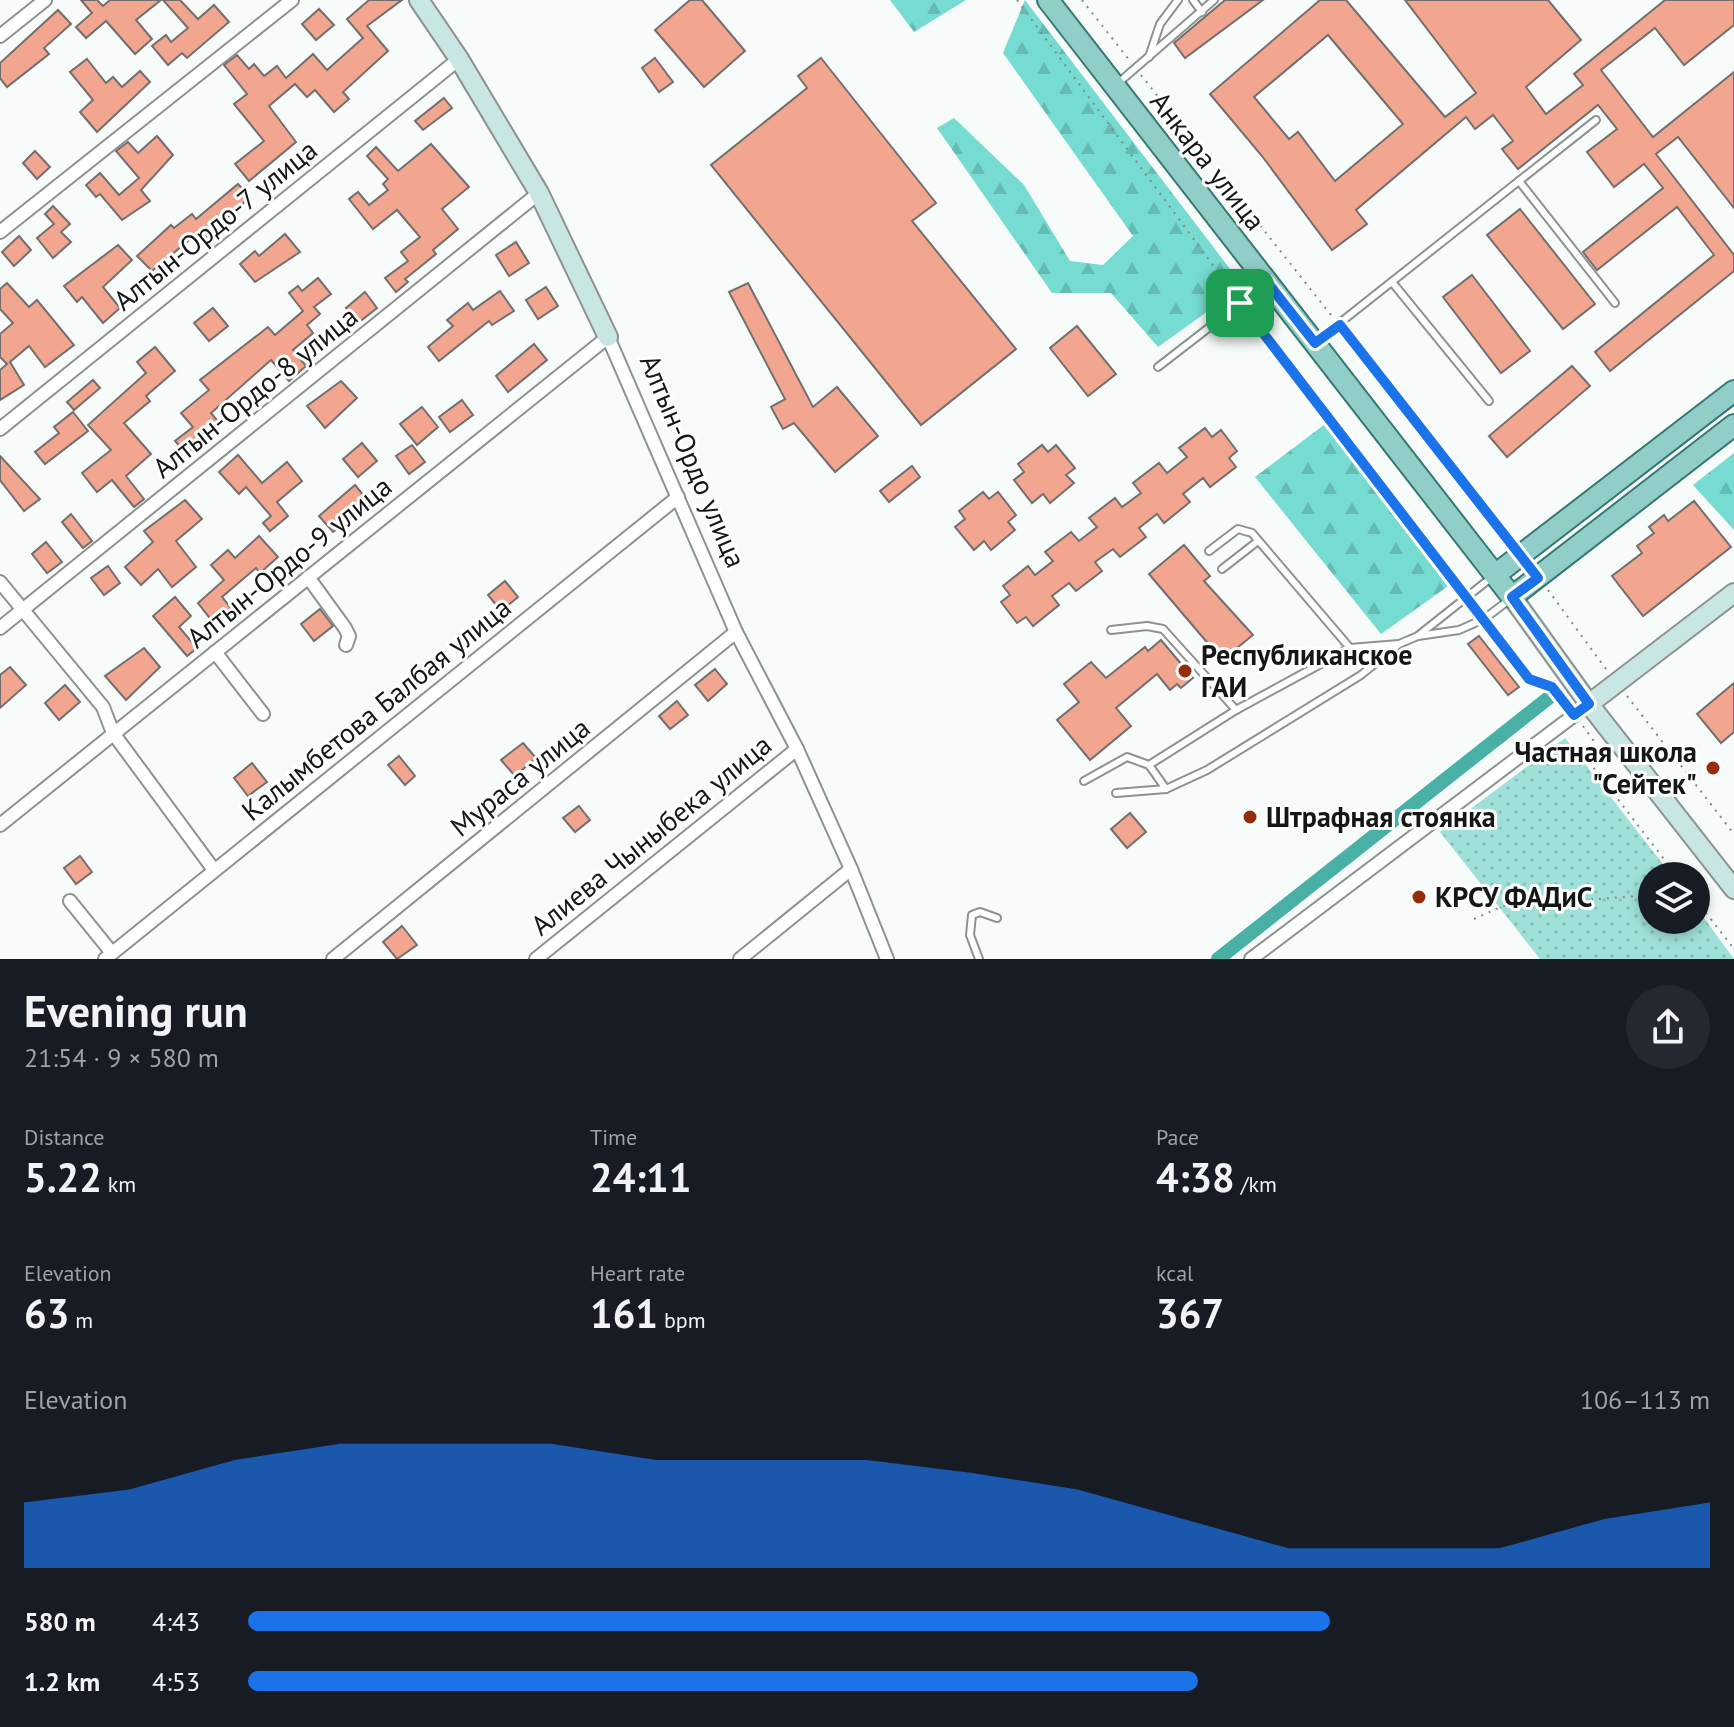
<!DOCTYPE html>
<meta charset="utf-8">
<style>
:root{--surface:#171b24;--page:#242831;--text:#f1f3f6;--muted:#9ea1a6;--accent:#1a73e8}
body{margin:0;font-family:"PT Sans",sans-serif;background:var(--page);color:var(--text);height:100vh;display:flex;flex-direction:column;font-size:30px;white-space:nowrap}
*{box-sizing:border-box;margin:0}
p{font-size:26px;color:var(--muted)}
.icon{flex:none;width:44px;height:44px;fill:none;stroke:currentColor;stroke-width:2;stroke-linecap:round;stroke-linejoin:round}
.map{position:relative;height:959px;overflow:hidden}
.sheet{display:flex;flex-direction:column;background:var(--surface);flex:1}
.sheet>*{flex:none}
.buttons{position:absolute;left:1638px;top:862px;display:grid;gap:16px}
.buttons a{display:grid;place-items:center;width:72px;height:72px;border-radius:50%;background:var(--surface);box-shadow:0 4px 12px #0003;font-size:40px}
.pin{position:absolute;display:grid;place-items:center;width:68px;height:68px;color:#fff;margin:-34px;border-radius:16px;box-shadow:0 4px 12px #0006}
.round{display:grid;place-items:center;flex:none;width:84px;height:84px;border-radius:42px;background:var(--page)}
.head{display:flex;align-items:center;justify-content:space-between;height:136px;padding:0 24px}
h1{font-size:44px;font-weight:600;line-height:60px}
.metrics{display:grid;grid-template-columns:repeat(3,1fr);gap:12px;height:136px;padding:8px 24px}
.metrics div{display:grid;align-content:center}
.metrics b{font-size:40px;font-weight:600}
.metrics small{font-size:22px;font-weight:400}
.metrics p{font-size:22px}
.chart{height:224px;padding:16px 24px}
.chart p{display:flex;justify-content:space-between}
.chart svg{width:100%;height:144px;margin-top:8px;fill:var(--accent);opacity:.7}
ul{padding:0 24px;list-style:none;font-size:26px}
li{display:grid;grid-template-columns:128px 96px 1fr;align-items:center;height:60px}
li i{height:20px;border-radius:10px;background:var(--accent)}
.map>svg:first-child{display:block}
.grass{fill:url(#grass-dots)}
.forest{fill:url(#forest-firs)}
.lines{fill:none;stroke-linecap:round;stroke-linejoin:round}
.canal{stroke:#48b0a5;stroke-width:14}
.building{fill:#f2a690;stroke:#736f6e;stroke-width:2;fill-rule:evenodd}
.lane-casing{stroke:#8e9291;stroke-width:10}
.street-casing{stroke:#8e9291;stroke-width:16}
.secondary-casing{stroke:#8e9291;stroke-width:22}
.primary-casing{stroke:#367872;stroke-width:24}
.path{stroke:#858787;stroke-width:2;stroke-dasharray:2 6;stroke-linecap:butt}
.lane{stroke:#fff;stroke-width:6}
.street{stroke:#fff;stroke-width:12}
.secondary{stroke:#c8e6e3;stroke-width:18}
.primary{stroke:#91cec8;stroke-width:20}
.route-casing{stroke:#fff;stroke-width:16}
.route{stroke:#1a73e8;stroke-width:10}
.poi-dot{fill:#952d0d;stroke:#fff;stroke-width:3}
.labels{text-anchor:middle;stroke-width:6;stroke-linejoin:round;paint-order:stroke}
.street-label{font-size:28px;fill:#151616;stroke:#fff}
.poi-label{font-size:28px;font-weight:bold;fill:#151616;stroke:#fff;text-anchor:start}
</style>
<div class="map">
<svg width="1734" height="959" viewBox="0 0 1734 959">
<defs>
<pattern id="grass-dots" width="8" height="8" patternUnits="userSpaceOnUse" patternTransform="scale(2)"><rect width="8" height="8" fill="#9fe1d8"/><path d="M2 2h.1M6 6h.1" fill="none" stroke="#88c0b9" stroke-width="1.8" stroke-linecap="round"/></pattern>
<pattern id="forest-firs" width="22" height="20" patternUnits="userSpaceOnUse" patternTransform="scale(2)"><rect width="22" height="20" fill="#76dbd0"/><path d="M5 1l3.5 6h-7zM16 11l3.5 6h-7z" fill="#65bbb2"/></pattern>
</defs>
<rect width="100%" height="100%" fill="#f7fbfa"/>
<polygon class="grass" points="1565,738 1672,876 1652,876 1652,920 1696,920 1696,907 1734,959 1540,959 1440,832"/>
<g class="forest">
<polygon points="890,0 966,0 914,32"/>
<polygon points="1025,0 1243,286 1158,347 1111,293 1052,293 937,128 954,118 1024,185 1070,261 1103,265 1133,236 1003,53"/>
<polygon points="1329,421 1451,584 1381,634 1255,477"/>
<polygon points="1734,453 1734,530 1693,485"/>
</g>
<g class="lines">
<polyline class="canal" points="1218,959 1551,696"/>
</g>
<g class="building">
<polygon points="81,0 97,0 103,6 110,0 161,0 136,20 152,39 135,54 106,21 86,38 76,27 92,13"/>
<polygon points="163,0 180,0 198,19 214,5 229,22 187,58 182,53 168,65 152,46 166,35 171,42 188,28"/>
<polygon points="369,0 402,0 367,26 388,51 343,92 349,99 334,112 315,90 307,97 295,84 269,106 296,142 249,181 235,164 264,141 234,104 247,94 224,65 237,55 249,69 254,64 264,76 277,66 286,78 313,54 327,70 363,38 347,19"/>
<polygon points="690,0 702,0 745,51 704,87 655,30"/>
<polygon points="1225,0 1263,0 1185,58 1174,43"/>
<path d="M1320 0H1346L1445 117 1476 93 1405 0H1548L1581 40 1526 87 1546 114 1583 85 1574 74 1665 0H1734V25L1684 65 1655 28 1601 70 1653 137 1734 72V208L1678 137 1656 154 1734 255V271L1610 371 1595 352 1714 255 1677 207 1597 270 1583 252 1663 188 1644 164 1614 187 1587 152 1617 129 1598 105 1518 169 1502 149 1513 141 1493 115 1475 129 1466 117 1356 210 1367 224 1332 250 1262 156 1210 94ZM1328 35 1403 124 1335 181 1298 132 1289 139 1254 97Z"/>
<polygon points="319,9 334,25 316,40 302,24"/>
<polygon points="58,10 71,24 44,48 49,54 7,87 0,78 0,63"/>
<polygon points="655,58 673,82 659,92 642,68"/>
<polygon points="821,58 936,203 912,221 1016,349 921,425 711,165 807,88 798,76"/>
<polygon points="87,59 106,83 113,77 122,87 140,71 150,82 97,132 80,112 93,100 70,72"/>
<polygon points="444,98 452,108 423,130 415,121"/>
<polygon points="157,136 173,155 141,190 150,201 122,220 100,194 96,197 86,185 100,173 119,195 139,178 116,151 128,142 138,153"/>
<polygon points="431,144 469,187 442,209 458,229 433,250 436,254 405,279 408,282 396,292 385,278 408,261 401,252 420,237 397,210 373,229 349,199 358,192 369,205 388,190 383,184 388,179 367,156 376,147 398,171"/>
<polygon points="35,151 50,167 37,179 23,163"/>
<polygon points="238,184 250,197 200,243 194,236 152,271 137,256 171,225 174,228 192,214 196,219"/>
<polygon points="53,206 70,224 61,232 71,242 53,258 37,238 54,224 45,214"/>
<polygon points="1520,209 1595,304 1563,329 1487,235"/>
<polygon points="285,234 300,252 255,282 240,264 255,251 259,256"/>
<polygon points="19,236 31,250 14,266 2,252"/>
<polygon points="516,242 529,263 509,276 496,255"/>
<polygon points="118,245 132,260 103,287 120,308 103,323 82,297 77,302 64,286"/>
<polygon points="1472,275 1530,351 1501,373 1443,297"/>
<polygon points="318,278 331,294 314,307 320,314 307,325 313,333 293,350 306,366 289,381 271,360 211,413 221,425 186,454 175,441 193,427 181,413 209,390 200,380 268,327 275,335 303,311 289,293 298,286 302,291"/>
<polygon points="7,283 29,307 37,300 74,345 45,367 29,346 10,362 24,385 0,400 0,370 7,364 0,357 0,334 13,323 0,309 0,289"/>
<polygon points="748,283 813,407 837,387 878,436 835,472 794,423 783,429 771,407 785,399 729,292"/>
<polygon points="546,287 558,306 538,319 526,300"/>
<polygon points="500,291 514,311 492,325 489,321 439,361 428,347 453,326 447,320 468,303 473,310"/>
<polygon points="365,292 377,308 358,323 346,308"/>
<polygon points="213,308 228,326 209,341 194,323"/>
<polygon points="1077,326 1116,374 1088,396 1050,348"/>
<polygon points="534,344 547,360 508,392 496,376"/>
<polygon points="155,347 175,371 146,396 150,401 124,423 151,454 126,476 144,499 134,507 112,480 97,492 82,473 111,450 88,425 146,373 137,362"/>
<polygon points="1572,366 1590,386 1507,457 1489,436"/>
<polygon points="93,380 100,388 74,410 67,402"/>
<polygon points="341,381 357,398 325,428 307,406"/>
<polygon points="462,400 473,415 450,432 439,417"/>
<polygon points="422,407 438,427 417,445 400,424"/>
<polygon points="73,412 88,431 45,464 35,452 59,433 54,427"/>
<polygon points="1205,428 1212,437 1221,430 1237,451 1229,458 1236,467 1210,487 1203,478 1183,494 1190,502 1164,523 1157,514 1139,528 1146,537 1120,557 1113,549 1095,562 1102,571 1076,591 1069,583 1052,596 1059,605 1033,626 1026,617 1017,623 1001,602 1010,595 1003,586 1028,566 1035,575 1053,561 1045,552 1071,532 1079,541 1097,527 1089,518 1115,498 1122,507 1141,493 1133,483 1159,463 1167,473 1187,457 1179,448"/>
<polygon points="362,443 377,461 358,477 343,459"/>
<polygon points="412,445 425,462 409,474 396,456"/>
<polygon points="1042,445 1048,452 1056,445 1075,468 1066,475 1074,483 1050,503 1043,494 1032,503 1014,480 1024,472 1018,464"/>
<polygon points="238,455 262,483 287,462 302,481 277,502 288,516 270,531 263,523 271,516 246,487 239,494 219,472"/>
<polygon points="0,456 40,499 24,511 0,480"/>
<polygon points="912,466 920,477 889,502 880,491"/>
<polygon points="355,485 370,503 333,532 319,516"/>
<polygon points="983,492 989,499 998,492 1016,515 1008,522 1015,530 991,550 984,541 974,550 955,527 965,519 959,511"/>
<polygon points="185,500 202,519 176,541 196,567 172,587 158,569 141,585 125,567 153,542 144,531"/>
<polygon points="1694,501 1731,547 1643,616 1612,576 1642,553 1637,546 1654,533 1649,527 1664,515 1668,521"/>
<polygon points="71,514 92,541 83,548 62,522"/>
<polygon points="259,536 278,557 260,573 256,568 222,597 231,608 213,622 198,603 224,580 211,565 228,550 235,558"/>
<polygon points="46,542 62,562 47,573 32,554"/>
<polygon points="1184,545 1210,576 1204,581 1253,635 1222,660 1149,574"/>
<polygon points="108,566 120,583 104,595 91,578"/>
<polygon points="505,581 518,597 501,611 488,595"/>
<polygon points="175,597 191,616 179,627 197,648 187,656 153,616"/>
<polygon points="320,609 333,626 314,641 301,624"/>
<polygon points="1479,636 1519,687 1508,695 1468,644"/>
<polygon points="1161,640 1193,678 1181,688 1177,684 1170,690 1157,674 1116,708 1131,726 1090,760 1057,720 1079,702 1064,684 1091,662 1106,678 1145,647 1148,651"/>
<polygon points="144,648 160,667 126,700 105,676"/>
<polygon points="10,667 26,685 0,708 0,675"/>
<polygon points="715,669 727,684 708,701 695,685"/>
<polygon points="1734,683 1734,732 1721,743 1697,714"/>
<polygon points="65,685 80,702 59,720 45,703"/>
<polygon points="677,701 688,715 670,729 659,716"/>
<polygon points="523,743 536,758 515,776 501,760"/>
<polygon points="399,756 415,776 405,785 388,765"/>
<polygon points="252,763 267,782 248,796 234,778"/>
<polygon points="579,806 590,820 575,832 563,818"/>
<polygon points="1130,813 1146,832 1127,848 1111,829"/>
<polygon points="80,856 92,872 76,884 64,868"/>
<polygon points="402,926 417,945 397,959 383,942"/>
</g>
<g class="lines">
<defs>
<g id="lane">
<polyline points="1193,0 1202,12"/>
<polyline points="1149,57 1160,24 1178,0"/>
<polyline points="1117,84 1214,0"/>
<polyline points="1519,181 1615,303"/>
<polyline points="1392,282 1489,401"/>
<polyline points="1317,341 1596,120"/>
<polyline points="1158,367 1264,285"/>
<polyline points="1209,551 1238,529 1252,533 1350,648"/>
<polyline points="1222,569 1258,541"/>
<polyline points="1111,630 1147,626 1163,629 1236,710"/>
<polyline points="1419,635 1492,577"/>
<polyline points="1149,765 1236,710 1350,648 1399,644"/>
<polyline points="1084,781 1127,757 1149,765 1166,789 1207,770 1361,675 1399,644 1418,636 1459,630 1484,619 1509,600"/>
<polyline points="1116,793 1166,789"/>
<polyline points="979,959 970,935 972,915 980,912 997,918"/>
</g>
<g id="street">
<polyline points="0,36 45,0"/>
<polyline points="0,232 292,0"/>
<polyline points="0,429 459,59"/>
<polyline points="308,577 345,628 349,636 346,645"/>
<polyline points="0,582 103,707 113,733 214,870"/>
<polyline points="0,628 539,193"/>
<polyline points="215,652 263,714"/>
<polyline points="0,825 608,337 736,632 797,749 851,869 887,959"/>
<polyline points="70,901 112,953"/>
<polyline points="105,959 678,497"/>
<polyline points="333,959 736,632"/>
<polyline points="536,959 797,749"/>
<polyline points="740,959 851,869"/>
<polyline points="1251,959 1589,704"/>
</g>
<g id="secondary">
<polyline points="419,0 459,59 539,193 608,337"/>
<polyline points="1512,597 1589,704 1734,889"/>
<polyline points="1589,704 1734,593"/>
</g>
<g id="primary">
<polyline points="1048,0 1512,597 1734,425"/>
<polyline points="1495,575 1734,391"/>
</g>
</defs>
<use href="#lane" class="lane-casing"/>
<use href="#street" class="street-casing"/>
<use href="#secondary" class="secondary-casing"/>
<use href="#primary" class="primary-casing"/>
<g class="path">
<polyline points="1017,0 1235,295"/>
<polyline points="1082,0 1130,61"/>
<polyline points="1141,75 1331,315"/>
<polyline points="1246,310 1463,589"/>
<polyline points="1345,332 1510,540"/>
<polyline points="1548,590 1606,669"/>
<polyline points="1490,627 1529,679 1552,687 1567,705"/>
<polyline points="1627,696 1734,834"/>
<polyline points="1583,726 1596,744 1583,754 1677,876"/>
<polyline points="1696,900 1734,949"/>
<polyline points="1474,919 1503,906 1652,895"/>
</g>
<use href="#lane" class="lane"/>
<use href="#street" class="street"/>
<use href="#secondary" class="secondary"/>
<use href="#primary" class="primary"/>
</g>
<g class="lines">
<defs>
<polygon id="route" points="1267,282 1315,343 1340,325 1538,578 1512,597 1589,704 1574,715 1552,687 1529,679 1240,303"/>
</defs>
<use href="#route" class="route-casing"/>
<use href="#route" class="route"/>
</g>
<g class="poi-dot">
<circle cx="1185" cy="671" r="8"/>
<circle cx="1713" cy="768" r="8"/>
<circle cx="1250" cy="817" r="8"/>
<circle cx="1419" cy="897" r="8"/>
</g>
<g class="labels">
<g class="street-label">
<text transform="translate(1208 161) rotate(52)" y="10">Анкара улица</text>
<text transform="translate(215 225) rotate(-39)" y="10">Алтын-Ордо-7 улица</text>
<text transform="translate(255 392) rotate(-39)" y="10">Алтын-Ордо-8 улица</text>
<text transform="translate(693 461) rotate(67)" y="10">Алтын-Ордо улица</text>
<text transform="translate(289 562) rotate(-39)" y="10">Алтын-Ордо-9 улица</text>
<text transform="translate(376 709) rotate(-39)" y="10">Калымбетова Балбая улица</text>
<text transform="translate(520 777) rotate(-39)" y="10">Мураса улица</text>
<text transform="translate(651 835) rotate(-39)" y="10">Алиева Чыныбека улица</text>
</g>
<g class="poi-label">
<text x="1201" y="665">Республиканское<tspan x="1201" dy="32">ГАИ</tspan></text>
<text x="1697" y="762" text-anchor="end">Частная школа<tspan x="1697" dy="32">"Сейтек"</tspan></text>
<text x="1266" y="827">Штрафная стоянка</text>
<text x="1435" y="907">КРСУ ФАДиС</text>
</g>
</g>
</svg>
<div class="buttons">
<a><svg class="icon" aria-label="layers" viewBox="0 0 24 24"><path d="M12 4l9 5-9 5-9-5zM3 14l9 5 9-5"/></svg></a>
</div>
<div class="pin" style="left:1240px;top:303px;background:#1e9e55"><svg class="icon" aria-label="arrive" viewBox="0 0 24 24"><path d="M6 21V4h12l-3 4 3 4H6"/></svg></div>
</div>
<section class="sheet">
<div class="head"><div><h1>Evening run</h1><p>21:54 · 9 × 580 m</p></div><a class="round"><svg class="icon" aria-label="share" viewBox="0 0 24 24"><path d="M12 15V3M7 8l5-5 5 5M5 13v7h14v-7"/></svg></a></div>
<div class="metrics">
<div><p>Distance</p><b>5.22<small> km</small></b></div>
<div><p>Time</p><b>24:11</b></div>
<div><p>Pace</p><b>4:38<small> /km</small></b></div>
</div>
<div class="metrics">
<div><p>Elevation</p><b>63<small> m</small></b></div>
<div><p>Heart rate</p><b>161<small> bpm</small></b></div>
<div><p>kcal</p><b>367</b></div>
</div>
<div class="chart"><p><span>Elevation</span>106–113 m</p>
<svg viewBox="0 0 160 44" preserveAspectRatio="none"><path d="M0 44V24L10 20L20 11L30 6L40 6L50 6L60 11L70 11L80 11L90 15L100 20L110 29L120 38L130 38L140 38L150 29L160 24V44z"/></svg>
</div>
<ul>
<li><b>580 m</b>4:43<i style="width:74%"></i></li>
<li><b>1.2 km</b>4:53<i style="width:65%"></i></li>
</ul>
</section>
